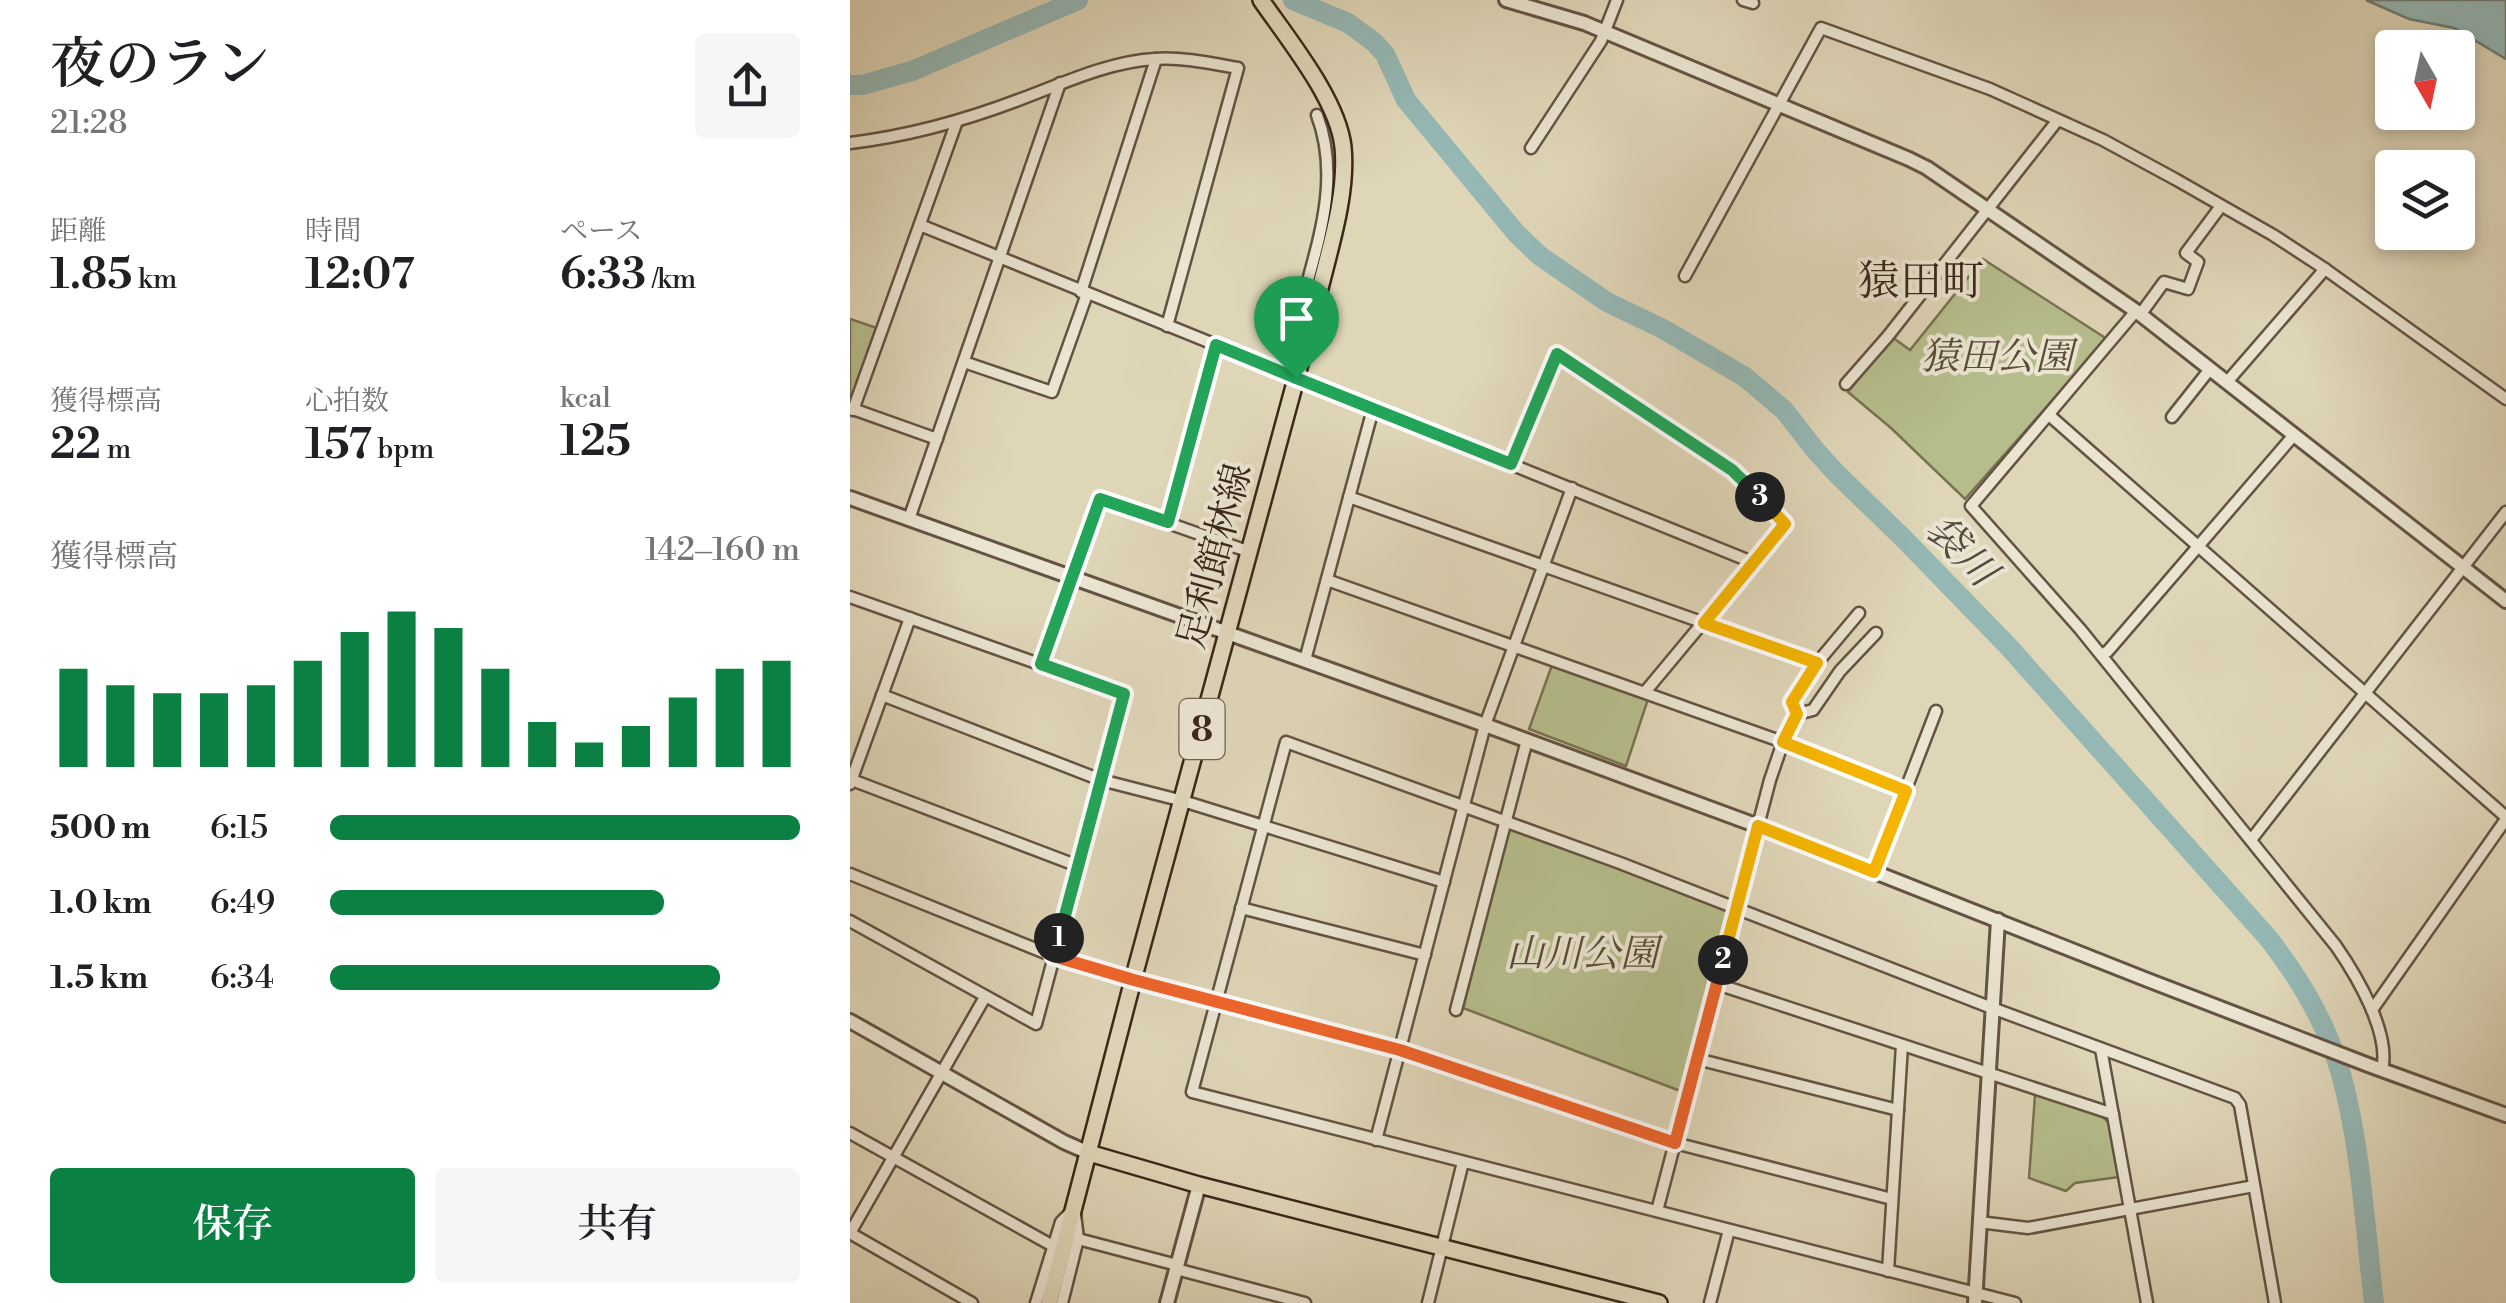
<!DOCTYPE html>
<html lang="ja">
<meta charset="utf-8">
<style>
:root{--surface:#fff;--page:#f6f6f6;--text:#202124;--muted:#757577;--accent:#0b8043}
body{margin:0;font-family:"Libre Bodoni","Noto Serif JP",serif;background:var(--page);color:var(--text);height:100vh;display:flex;flex-direction:column;font-size:38px;white-space:nowrap}
*{box-sizing:border-box;margin:0}
p{font-size:32px;color:var(--muted)}
.icon{flex:none;width:55px;height:55px;fill:none;stroke:currentColor;stroke-width:2;stroke-linecap:round;stroke-linejoin:round}
.map{position:relative;flex:1;overflow:hidden}
.panel{display:flex;flex-direction:column;background:var(--surface);width:850px}
.panel>*{flex:none}
.needle{width:65px;rotate:171deg}
.controls{position:absolute;left:1525px;top:30px;display:grid;gap:20px}
.controls a{display:grid;place-items:center;width:100px;height:100px;border-radius:10px;background:var(--surface);box-shadow:0 5px 15px #0003;font-size:50px}
.pin{position:absolute;display:grid;place-items:center;width:85px;height:85px;color:#fff;margin:-102px -42px;border-radius:50% 50% 50% 0;rotate:-45deg;box-shadow:0 0 10px #0007}
.pin .icon{rotate:45deg}
.km{position:absolute;width:50px;height:50px;margin:-25px;border-radius:50%;background:#222;color:#fff;font-size:28px;line-height:50px;text-align:center}
.round{display:grid;place-items:center;flex:none;width:105px;height:105px;border-radius:10px;background:var(--page)}
.head{display:flex;align-items:center;justify-content:space-between;height:170px;padding:0 50px}
h1{font-size:55px;font-weight:600;line-height:75px}
.stats{display:grid;grid-template-columns:repeat(3,1fr);gap:15px;height:170px;padding:10px 50px}
.stats div{display:grid;align-content:center}
.stats b{font-size:42px;font-weight:600}
.stats small{font-size:28px;font-weight:400}
.stats p{font-size:28px}
.chart{height:280px;padding:20px 50px}
.chart p{display:flex;justify-content:space-between}
.chart svg{width:100%;height:180px;margin-top:10px;stroke:var(--accent);stroke-width:6}
.button{display:flex;gap:20px;margin-top:auto;padding:20px 50px}
.button a{flex:1;height:115px;border-radius:10px;background:var(--accent);color:#fff;font-size:40px;font-weight:600;line-height:115px;text-align:center}
.button a+a{background:var(--page);color:var(--text)}
ul{padding:0 50px;list-style:none;font-size:32px}
li{display:grid;grid-template-columns:160px 120px 1fr;align-items:center;height:75px}
li i{height:25px;border-radius:12px;background:var(--accent)}
main{display:flex;flex:1;min-height:0}
.map>svg:first-child{display:block}
.green{fill:#b6bd8c;stroke:#787253;stroke-width:2.5}
.water{fill:#95b8b5;stroke:#717e77;stroke-width:2.5}
.lines{fill:none;stroke-linecap:round;stroke-linejoin:round}
.river{stroke:#95b8b5;stroke-width:20}
.minor-casing{stroke:#645342;stroke-width:15}
.tertiary-casing{stroke:#645342;stroke-width:18}
.primary-casing{stroke:#3b271a;stroke-width:20}
.minor{stroke:#eae4d1;stroke-width:10}
.tertiary{stroke:#eae4d1;stroke-width:12}
.primary{stroke:#dfd6b8;stroke-width:15}
.split-1-casing{stroke:#fff;stroke-width:20}
.split-2-casing{stroke:#fff;stroke-width:20}
.split-3-casing{stroke:#fff;stroke-width:20}
.split-4-casing{stroke:#fff;stroke-width:20}
.split-1{stroke:#22a559;stroke-width:12}
.split-2{stroke:#f0652b;stroke-width:12}
.split-3{stroke:#f5b400;stroke-width:12}
.split-4{stroke:#22a559;stroke-width:12}
.labels{text-anchor:middle;stroke-width:8;stroke-linejoin:round;paint-order:stroke}
.shield{fill:#eae4d1;stroke:#706051;stroke-width:2.5}
.shield-label{font-size:35px;font-weight:bold;fill:#3b271a}
.park-label{font-size:38px;font-style:italic;fill:#5a4c36;stroke:#eae4d1}
.street-label{font-size:38px;fill:#3b271a;stroke:#eae4d1}
.water-label{font-size:40px;font-style:italic;fill:#524b41;stroke:#eae4d1}
.quarter-label{font-size:42px;fill:#3b271a;stroke:#eae4d1}
</style>
<main>
<section class="panel">
<div class="head"><div><h1>夜のラン</h1><p>21:28</p></div><a class="round"><svg class="icon" aria-label="share" viewBox="0 0 24 24"><path d="M12 15V3M7 8l5-5 5 5M5 13v7h14v-7"/></svg></a></div>
<div class="stats">
<div><p>距離</p><b>1.85<small> km</small></b></div>
<div><p>時間</p><b>12:07</b></div>
<div><p>ペース</p><b>6:33<small> /km</small></b></div>
</div>
<div class="stats">
<div><p>獲得標高</p><b>22<small> m</small></b></div>
<div><p>心拍数</p><b>157<small> bpm</small></b></div>
<div><p>kcal</p><b>125</b></div>
</div>
<div class="chart"><p><span>獲得標高</span>142–160 m</p>
<svg viewBox="0 0 160 44" preserveAspectRatio="none"><path d="M5 44V20M15 44V24M25 44V26M35 44V26M45 44V24M55 44V18M65 44V11M75 44V6M85 44V10M95 44V20M105 44V33M115 44V38M125 44V34M135 44V27M145 44V20M155 44V18"/></svg>
</div>
<ul>
<li><b>500 m</b>6:15<i style="width:100%"></i></li>
<li><b>1.0 km</b>6:49<i style="width:71%"></i></li>
<li><b>1.5 km</b>6:34<i style="width:83%"></i></li>
</ul>
<div class="button"><a>保存</a><a>共有</a></div>
</section>
<div class="map">
<svg width="1656" height="1303" viewBox="0 0 1656 1303">
<rect width="100%" height="100%" fill="#dfd6b8"/>
<filter id="stains"><feTurbulence type="fractalNoise" baseFrequency=".002" numOctaves="4"/><feColorMatrix values="0 0 0 0 .2 0 0 0 0 .09 0 0 0 0 .02 0 0 0 .5 -.17"/></filter>
<radialGradient id="worn" r=".72"><stop offset=".6" stop-color="#630" stop-opacity="0"/><stop offset="1" stop-color="#630" stop-opacity=".3"/></radialGradient>
<g class="green">
<polygon points="1133,259 1257,339 1115,499 1041,428 998,392 1042,337 1060,350"/>
<polygon points="0,319 27,328 3,396 0,398"/>
<polygon points="702,665 798,699 776,766 679,729"/>
<polygon points="659,827 875,909 880,917 833,1092 613,1008"/>
<polygon points="1185,1095 1252,1116 1259,1123 1269,1177 1225,1183 1216,1191 1179,1178"/>
</g>
<polygon class="water" points="1516,0 1656,0 1656,59 1604,28 1559,19"/>
<g class="lines">
<g class="river">
<path d="M443 0 498 23 524 42 535 54 556 100 666 233 690 256 757 302 813 329 895 377 934 410 965 450 987 474 1054 539 1158 646 1419 939C1450 979 1477 1024 1491 1074 1511 1146 1515 1228 1524 1303"/>
<polyline points="0,85 12,85 62,71 228,0"/>
</g>
<defs>
<g id="minor">
<polyline points="893,0 903,3"/>
<path d="M0 143C59 136 116 120 171 99 214 83 258 62 304 59 332 57 360 63 388 68L317 326"/>
<polyline points="681,148 751,41 767,0"/>
<polyline points="70,225 902,562"/>
<polyline points="835,276 971,28 1140,89 1253,140 1325,179 1423,235 1475,269 1656,399"/>
<polyline points="231,292 306,59"/>
<path d="M1286 311 1121 506 1230 629 1486 946C1506 975 1541 1033 1532 1070"/>
<path d="M463 314 452 308V303C468 241 491 179 467 115"/>
<polyline points="1290,315 1314,282 1338,289 1348,262 1336,253 1371,206"/>
<polyline points="114,362 202,392 237,294"/>
<polyline points="1377,382 1475,269"/>
<polyline points="996,384 1038,336 1207,121"/>
<polyline points="0,408 87,439"/>
<polyline points="3,410 107,121"/>
<polyline points="1199,415 1656,817"/>
<polyline points="1322,417 1360,369"/>
<polyline points="661,464 707,354 883,470 935,524 795,692"/>
<polyline points="499,497 967,663"/>
<polyline points="59,519 210,83"/>
<polyline points="318,523 366,345"/>
<polyline points="477,580 933,742 1055,791"/>
<polyline points="0,597 274,694 186,1024 0,921"/>
<polyline points="1252,655 1258,651 1444,435"/>
<polyline points="455,660 523,409"/>
<polyline points="191,665 250,499 400,552"/>
<polyline points="32,695 251,780 333,801 594,882"/>
<polyline points="947,714 963,710 990,671 1026,633"/>
<polyline points="2,780 228,866"/>
<polyline points="0,784 60,618"/>
<polyline points="1401,840 1656,512"/>
<polyline points="1024,872 1086,711"/>
<polyline points="0,874 203,956 283,980 550,1050 825,1143 1042,1199"/>
<polyline points="391,908 575,955"/>
<polyline points="867,984 1263,1114"/>
<polyline points="606,1010 677,740"/>
<polyline points="1522,1010 1656,819"/>
<polyline points="1251,1049 1297,1303"/>
<polyline points="847,1059 1048,1110"/>
<polyline points="0,1133 203,1246"/>
<polyline points="526,1140 635,725 722,488"/>
<polyline points="807,1211 920,780 933,742 947,714 942,701 967,663 1009,613"/>
<polyline points="1129,1222 1178,1228 1404,1186"/>
<polyline points="228,1239 327,1265"/>
<polyline points="326,1269 455,1303"/>
<polyline points="1038,1271 1052,1045"/>
<polyline points="122,1303 0,1233 135,997"/>
<polyline points="186,1303 211,1222 220,1213"/>
<polyline points="212,1303 228,1239 225,1214"/>
<polyline points="578,1303 613,1162"/>
<polyline points="860,1303 879,1230"/>
<polyline points="1165,1303 342,1092 436,742 770,863 1142,1008 1385,1098 1390,1105 1425,1303"/>
</g>
<g id="tertiary">
<polyline points="656,0 734,23 1059,159 1077,168 1286,311 1656,601"/>
<polyline points="0,498 635,725 908,826 1295,979 1521,1066 1656,1115"/>
<polyline points="0,1021 214,1142 239,1153"/>
<polyline points="317,1303 349,1185"/>
<polyline points="1125,1303 1148,920"/>
</g>
<g id="primary">
<polyline points="239,1153 349,1185 809,1303"/>
<path d="M199 1303 283 980 466 305C477 256 498 197 493 147 488 100 438 39 411 0"/>
</g>
</defs>
<use href="#minor" class="minor-casing"/>
<use href="#tertiary" class="tertiary-casing"/>
<use href="#primary" class="primary-casing"/>
<use href="#minor" class="minor"/>
<use href="#tertiary" class="tertiary"/>
<use href="#primary" class="primary"/>
</g>
<g class="lines">
<defs>
<polyline id="split-1" points="209,938 274,694 191,664 250,499 318,522 366,345 446,378"/>
<polyline id="split-2" points="209,938 203,956 284,980 550,1050 825,1143 873,960"/>
<polyline id="split-3" points="873,960 908,826 1024,872 1056,791 933,742 947,714 942,702 967,663 854,623 935,524 910,497"/>
<polyline id="split-4" points="446,378 661,464 707,354 882,470 910,497"/>
</defs>
<use href="#split-1" class="split-1-casing"/>
<use href="#split-2" class="split-2-casing"/>
<use href="#split-3" class="split-3-casing"/>
<use href="#split-4" class="split-4-casing"/>
<use href="#split-1" class="split-1"/>
<use href="#split-2" class="split-2"/>
<use href="#split-3" class="split-3"/>
<use href="#split-4" class="split-4"/>
</g>
<g class="labels">
<rect class="shield" x="329.5" y="699" width="45" height="60" rx="8"/>
<g class="shield-label">
<text x="352" y="741">8</text>
</g>
<g class="park-label">
<text x="1147" y="369">猿田公園</text>
<text x="732" y="966">山川公園</text>
</g>
<g class="street-label">
<text transform="translate(364 556) rotate(-75)" y="13">足利館林線</text>
</g>
<g class="water-label">
<text transform="translate(1112 550) rotate(45)" y="14">袋川</text>
</g>
<g class="quarter-label">
<text x="1071" y="295">猿田町</text>
</g>
</g>
<rect width="100%" height="100%" filter="url(#stains)"/>
<rect width="100%" height="100%" fill="url(#worn)"/>
</svg>
<div class="controls">
<a><svg class="needle" viewBox="-14 -14 28 28"><path d="M0-13l5 13h-10z" fill="#e53935"/><path d="M0 13l5-13h-10z" fill="#757577"/></svg></a>
<a><svg class="icon" aria-label="layers" viewBox="0 0 24 24"><path d="M12 4l9 5-9 5-9-5zM3 14l9 5 9-5"/></svg></a>
</div>
<div class="pin" style="left:446px;top:378px;background:#1e9e55"><svg class="icon" aria-label="arrive" viewBox="0 0 24 24"><path d="M6 21V4h12l-3 4 3 4H6"/></svg></div>
<b class="km" style="left:209px;top:938px">1</b>
<b class="km" style="left:873px;top:960px">2</b>
<b class="km" style="left:910px;top:497px">3</b>
</div>
</main>
